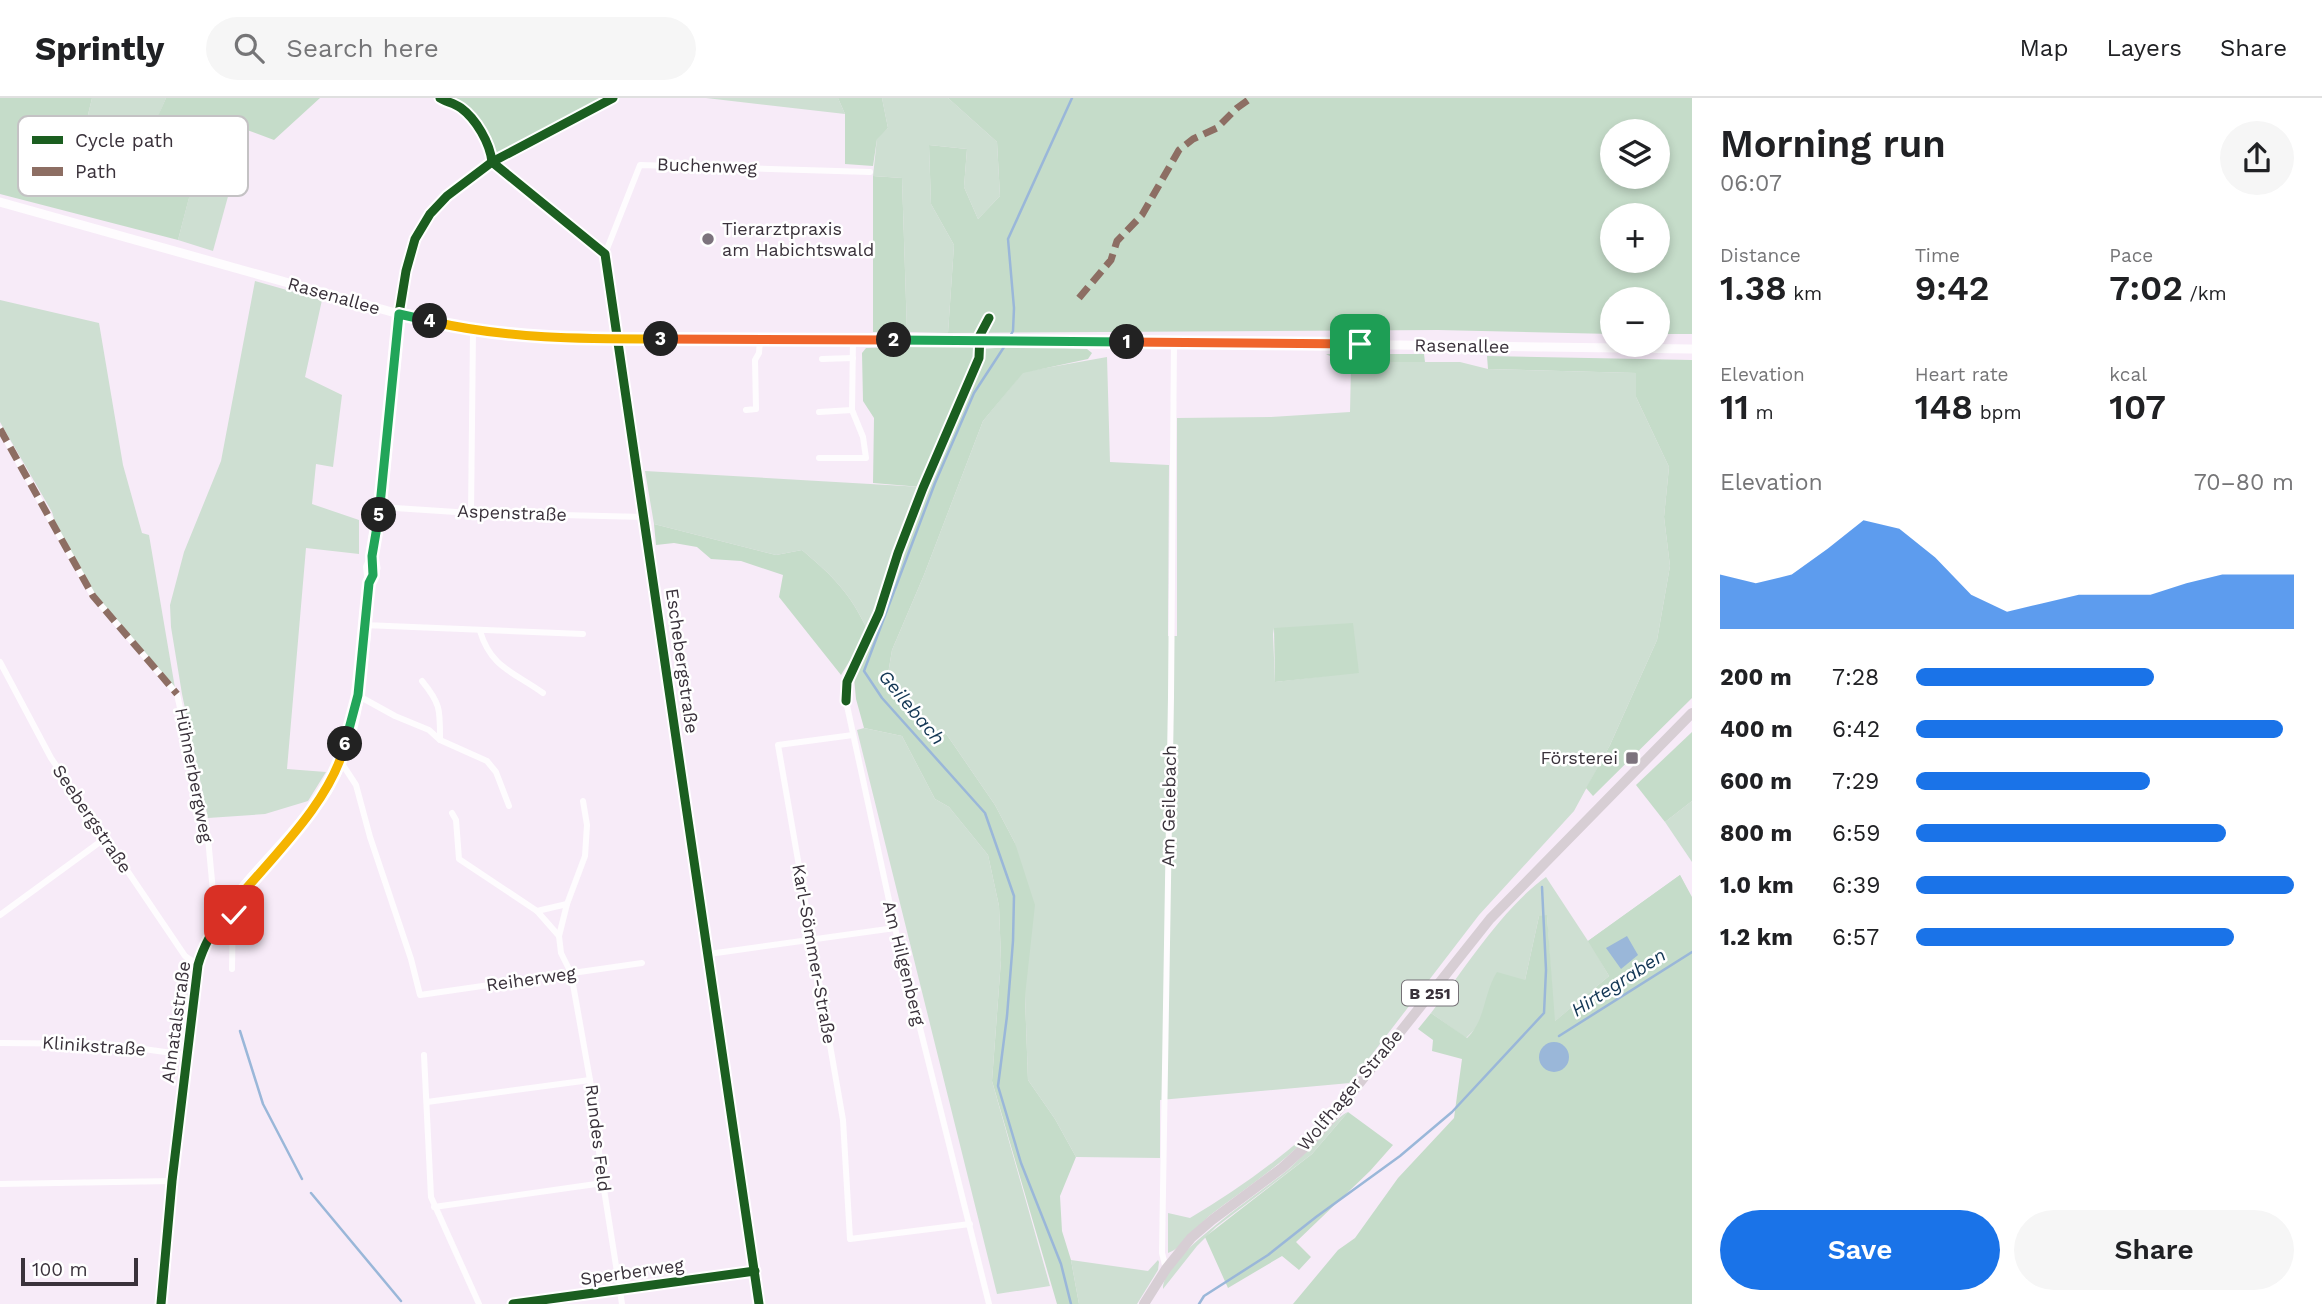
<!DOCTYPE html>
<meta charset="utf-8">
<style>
:root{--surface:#fff;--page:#f6f6f6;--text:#202124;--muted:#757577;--line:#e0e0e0;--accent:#1a73e8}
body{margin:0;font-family:"Work Sans",sans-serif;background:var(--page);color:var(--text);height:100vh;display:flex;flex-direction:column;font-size:26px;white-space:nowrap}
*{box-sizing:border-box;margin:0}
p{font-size:23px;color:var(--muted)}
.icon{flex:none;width:38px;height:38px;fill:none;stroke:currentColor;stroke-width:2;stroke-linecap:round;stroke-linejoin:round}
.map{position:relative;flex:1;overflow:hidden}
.drawer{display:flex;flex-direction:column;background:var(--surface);width:630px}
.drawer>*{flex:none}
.buttons{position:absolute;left:1600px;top:21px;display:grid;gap:14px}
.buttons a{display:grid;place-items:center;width:70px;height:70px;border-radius:50%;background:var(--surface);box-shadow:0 4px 10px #0003;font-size:35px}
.scale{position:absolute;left:21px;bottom:18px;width:117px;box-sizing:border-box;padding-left:7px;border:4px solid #3a323b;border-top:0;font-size:19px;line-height:24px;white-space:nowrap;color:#3a323b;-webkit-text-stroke:5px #fff;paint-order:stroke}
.pin{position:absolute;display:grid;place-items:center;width:60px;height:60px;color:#fff;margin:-30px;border-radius:14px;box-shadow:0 4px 10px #0006}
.km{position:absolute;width:35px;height:35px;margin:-18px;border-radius:50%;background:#222;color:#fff;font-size:19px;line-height:35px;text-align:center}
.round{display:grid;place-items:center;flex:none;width:74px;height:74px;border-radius:37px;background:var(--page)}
.head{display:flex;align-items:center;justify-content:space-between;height:119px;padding:0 28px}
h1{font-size:38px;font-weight:600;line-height:52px}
.stats{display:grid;grid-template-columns:repeat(3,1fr);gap:10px;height:119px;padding:7px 28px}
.stats div{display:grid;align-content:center}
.stats b{font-size:35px;font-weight:600}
.stats small{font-size:19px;font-weight:400}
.stats p{font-size:19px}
.chart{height:196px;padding:14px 28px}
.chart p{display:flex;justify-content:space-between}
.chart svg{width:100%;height:126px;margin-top:7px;fill:var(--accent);opacity:.7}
.cta{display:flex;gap:14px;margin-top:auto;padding:14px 28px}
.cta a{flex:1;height:80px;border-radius:42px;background:var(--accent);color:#fff;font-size:28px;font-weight:600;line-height:80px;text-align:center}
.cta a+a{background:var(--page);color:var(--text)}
ul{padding:0 28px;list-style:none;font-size:23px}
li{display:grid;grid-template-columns:112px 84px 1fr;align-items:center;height:52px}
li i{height:18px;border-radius:9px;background:var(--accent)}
header{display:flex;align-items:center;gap:42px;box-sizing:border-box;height:98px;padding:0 35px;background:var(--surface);border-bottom:2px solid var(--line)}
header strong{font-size:33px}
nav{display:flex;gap:38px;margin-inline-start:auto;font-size:24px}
.search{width:490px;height:63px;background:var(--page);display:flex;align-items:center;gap:18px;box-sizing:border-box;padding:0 24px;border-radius:38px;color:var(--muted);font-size:26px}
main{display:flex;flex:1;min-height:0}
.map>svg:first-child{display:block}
.green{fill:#cedfd2;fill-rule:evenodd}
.forest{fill:#c5dcc9;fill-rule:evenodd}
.water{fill:#9ab7d9}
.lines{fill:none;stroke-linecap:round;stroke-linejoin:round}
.stream{stroke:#9ab7d9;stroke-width:2.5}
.minor{stroke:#fefcfe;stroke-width:6}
.tertiary{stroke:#fefcfe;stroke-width:8}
.secondary{stroke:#fefcfe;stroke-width:9}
.primary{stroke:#d7ced4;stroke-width:10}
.quiet{stroke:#8d6e63;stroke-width:7;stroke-dasharray:14 7;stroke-linecap:butt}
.cycleway-casing{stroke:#fff;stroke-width:13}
.cycleway{stroke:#1b5e20;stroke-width:9}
.split-1-casing{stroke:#fff;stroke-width:14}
.split-2-casing{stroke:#fff;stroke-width:14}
.split-3-casing{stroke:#fff;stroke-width:14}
.split-4-casing{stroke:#fff;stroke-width:14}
.split-5-casing{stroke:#fff;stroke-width:14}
.split-6-casing{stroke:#fff;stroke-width:14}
.split-7-casing{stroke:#fff;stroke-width:14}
.split-1{stroke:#f0652b;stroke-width:9}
.split-2{stroke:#22a559;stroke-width:9}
.split-3{stroke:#f0652b;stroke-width:9}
.split-4{stroke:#f5b400;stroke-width:9}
.split-5{stroke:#22a559;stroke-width:9}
.split-6{stroke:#22a559;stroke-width:9}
.split-7{stroke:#f5b400;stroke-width:9}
.poi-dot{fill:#7c737d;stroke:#fff;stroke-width:2.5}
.labels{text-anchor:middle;stroke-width:5;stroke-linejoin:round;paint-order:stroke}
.shield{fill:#fff;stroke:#757076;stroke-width:2}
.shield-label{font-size:16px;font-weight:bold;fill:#3a323b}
.street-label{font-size:18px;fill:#3a323b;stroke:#fff}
.poi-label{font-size:18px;fill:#3a323b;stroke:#fff;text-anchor:start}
.water-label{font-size:19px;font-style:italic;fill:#123654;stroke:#fff}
.key{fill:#fff;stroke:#c4c2c4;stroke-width:2}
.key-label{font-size:19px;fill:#3a323b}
</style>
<header>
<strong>Sprintly</strong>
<div class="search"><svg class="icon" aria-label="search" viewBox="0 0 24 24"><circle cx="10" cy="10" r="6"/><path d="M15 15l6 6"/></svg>Search here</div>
<nav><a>Map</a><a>Layers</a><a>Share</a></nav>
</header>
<main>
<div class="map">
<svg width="1692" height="1206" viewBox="0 0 1692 1206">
<rect width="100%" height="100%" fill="#f7ebf8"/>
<g class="green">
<polygon points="92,0 166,0 147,45 83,38"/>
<polygon points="706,0 838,0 845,16"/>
<polygon points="882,0 948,0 997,44 1000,98 978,121 964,89 967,51 929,47 931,106 954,147 948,235 907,234 902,80 873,78 877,40 888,30"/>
<polygon points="200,57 215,62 235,73 213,153 178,142"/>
<polygon points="255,183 322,202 305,279 342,297 333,369 316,366 312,406 359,422 359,456 306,450 287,671 326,674 308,703 265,716 208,720 182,596 171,529 170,507 184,454 221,363"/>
<polygon points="0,202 99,225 123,367 142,435 149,437 175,590 92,493 57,431 52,414 0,324"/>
<path d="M1107 259 1110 364 1169 367 1168 538H1177V320L1271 319 1350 314 1351 269 1385 264H1460L1488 271 1637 275 1636 299 1669 369 1664 419 1670 468 1657 542 1610 647 1574 713 1479 817 1350 985 1160 1002V1060L1076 1059 1055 1021 1028 982 1025 898 1015 745 995 707 947 637 909 611 886 588 892 552 924 477 983 323 1023 274ZM1274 530 1359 574 1275 584 1273 536Z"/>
<path d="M645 373 922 389 896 453 868 533C850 495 834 479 802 452L776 457 654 426Z"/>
<polygon points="864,630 902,638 935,701 949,709 988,757 999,808 1001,862 992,983 1050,1188 997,1196 857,632"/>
<polygon points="1692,703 1692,764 1665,724"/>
<path d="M1680 777 1692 801 1597 857 1609 878 1554 924 1547 818H1539L1525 882 1466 940 1431 915C1462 874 1504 808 1546 779L1588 843Z"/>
<path d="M1348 1014 1312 1056 1216 1129 1197 1148 1163 1191C1161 1158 1265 1092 1290 1070 1302 1059 1338 1017 1348 1014Z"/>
<path d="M1305 1038V1042C1276 1071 1241 1093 1209 1118 1196 1129 1184 1149 1168 1155V1115L1190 1120C1231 1096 1269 1069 1305 1038Z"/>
<polygon points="1071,1162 1148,1173 1158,1162 1159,1164 1158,1172 1137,1206 1079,1206"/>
</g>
<g class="forest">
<polygon points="0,0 92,0 83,38 146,45 166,0 320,0 274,42 228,25 215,62 200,58 178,142 0,96"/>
<polygon points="447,0 614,0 497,55 461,6"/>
<polygon points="838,0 882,0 888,30 877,41 873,68 845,66 845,16"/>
<path d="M948 0H1692V236H1657V201H1612V236L1438 232 948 235 954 147 931 106 929 47 967 51 964 89 978 121 1000 98 997 44ZM1612 33H1657V79H1612ZM1612 117H1657V163H1612Z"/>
<polygon points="873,78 902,80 907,234 873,234"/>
<polygon points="959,247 982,251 1020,248 1087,251 1092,255 1088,261 1023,275 983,323 924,477 892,552 886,588 909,611 947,637 995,707 1015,745 1035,807 1025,898 1028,982 1055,1021 1076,1059 1060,1098 1062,1133 1071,1162 1079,1206 1057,1206 992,983 1001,862 999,808 988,757 949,709 935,701 902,638 864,630 856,601 854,580 882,516 902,455 927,393 921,389 873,385 874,320 863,303 862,255 866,250"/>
<polygon points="1326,256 1424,256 1425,264 1385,264 1351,269"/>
<polygon points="1487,258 1692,262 1692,600 1593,698 1586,690 1610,647 1657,542 1670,468 1664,419 1669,369 1636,299 1636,275 1488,271"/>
<path d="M654 426 776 457 802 452C834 479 850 495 868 533L841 577 779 499 783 477 741 463 711 461 697 449 674 445 656 447Z"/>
<polygon points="1353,525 1359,575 1275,584 1274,530"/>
<polygon points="1692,634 1692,703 1665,724 1636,687"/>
<path d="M1680 777 1692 799V1206H1293L1338 1152 1355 1140 1398 1080 1454 1020 1462 961 1432 953 1433 942 1418 931 1431 915 1467 940C1486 922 1483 896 1497 874L1525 882 1539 818 1547 817 1555 923 1609 878 1588 843Z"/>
<polygon points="1348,1014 1393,1047 1370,1073 1296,1144 1311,1159 1299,1172 1282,1158 1228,1190 1205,1139 1312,1056"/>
</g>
<g class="water">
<polygon points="1627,838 1638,857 1621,871 1606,850"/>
<circle cx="1554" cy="959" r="15"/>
</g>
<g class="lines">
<g class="stream">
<polyline points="1009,240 1013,233 1014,210 1008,141 1072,0"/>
<polyline points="1006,246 974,295 935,385 864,573 882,600 985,715 1014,798 1013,843 1007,918 998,988 1021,1065 1061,1166 1071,1206"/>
<polyline points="240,933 263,1006 302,1081"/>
<polyline points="1559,938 1692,854"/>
<polyline points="311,1095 401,1203"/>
<polyline points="1199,1206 1204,1198 1268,1157 1316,1119 1400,1058 1452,1014 1544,915 1546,872 1542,789"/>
</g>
<g class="minor">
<path d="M440 0C446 4 454 5 461 10 476 21 490 45 492 64L605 156 759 1206"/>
<polyline points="605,156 640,67 870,74"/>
<path d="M399 216C403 192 405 165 414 142 440 76 554 34 613 0"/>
<polyline points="822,261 853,260"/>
<polyline points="746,312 756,311 755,262 759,255 760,241"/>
<polyline points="819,314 852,312"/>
<polyline points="0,331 93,498 177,596 208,740 216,826"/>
<polyline points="819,360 866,360 863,339 852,312 853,242"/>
<polyline points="380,409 471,415 645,419"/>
<polyline points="471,415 473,233"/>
<polyline points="364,527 583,536"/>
<path d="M480 533C491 570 514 574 543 595"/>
<polyline points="0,564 51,660 185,858 198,867"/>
<path d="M422 583C441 606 440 612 440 642"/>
<polyline points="357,597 395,618 429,632 440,642 487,663 496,674 509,708"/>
<polyline points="846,603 895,830 989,1206"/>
<polyline points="853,637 778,647 843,1022 850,1141 970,1126"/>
<polyline points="341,664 356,687 370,739 411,861 420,897 642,865"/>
<polyline points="583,703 587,727 585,758 567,806 559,838 561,855 571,875 590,982 603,1085 622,1206"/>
<polyline points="452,715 456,722 459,761 537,813 559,838"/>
<polyline points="537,813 567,806"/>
<polyline points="0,817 104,741"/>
<polyline points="709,856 895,830"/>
<polyline points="232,871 233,806"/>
<polyline points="0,945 107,946 187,957"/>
<polyline points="424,957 431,1099 479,1206"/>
<polyline points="427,1004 590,982"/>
<polyline points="0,1086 172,1083"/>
<polyline points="434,1109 603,1085"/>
<polyline points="1166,1171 1162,1155 1171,599 1174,245"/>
<polyline points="513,1206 755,1173"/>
</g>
<g class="tertiary">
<polyline points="369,485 367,469 372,458"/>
<path d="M161 1206 172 1083 198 867C216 803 291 749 326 692 363 631 361 553 369 485 376 472 373 458 375 443 387 368 392 292 399 216"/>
</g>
<polyline class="secondary" points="0,104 399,216 473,233 534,239 619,241 1020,242 1692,251"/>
<polyline class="primary" points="1144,1206 1166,1171 1191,1140 1212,1122 1282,1070 1305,1049 1331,1021 1490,821 1692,615"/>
<g class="quiet">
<polyline points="1079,200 1111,162 1117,143 1142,117 1179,52 1193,41 1217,30 1237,10 1251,0"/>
<polyline points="0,331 93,498 177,596"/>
</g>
<defs>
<g id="cycleway">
<path d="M440 0C446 4 454 5 461 10 476 21 490 45 492 64L605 156 759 1206"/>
<polyline points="846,603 847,584 879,515 898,455 923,390 979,260 980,237 989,220"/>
<path d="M161 1206 172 1083 198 867C216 803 291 749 326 692 363 631 361 553 369 485L374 470 372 458 380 409 399 216 406 173 415 141 430 116 447 98 492 64 613 0"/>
<polyline points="513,1206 755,1173"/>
</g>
</defs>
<use href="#cycleway" class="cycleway-casing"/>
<use href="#cycleway" class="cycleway"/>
</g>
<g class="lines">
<defs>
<polyline id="split-1" points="1127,244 1360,246"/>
<polyline id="split-2" points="894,242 1127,244"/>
<polyline id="split-3" points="661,241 894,242"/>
<path id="split-4" d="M430 223C506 241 583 241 661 241"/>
<polyline id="split-5" points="379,417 399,216 430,223"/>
<polyline id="split-6" points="345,646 358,597 369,485 373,477 372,458 379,417"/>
<path id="split-7" d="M234 817 233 806C271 760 331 704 345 646"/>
</defs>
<use href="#split-1" class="split-1-casing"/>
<use href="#split-2" class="split-2-casing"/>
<use href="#split-3" class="split-3-casing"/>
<use href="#split-4" class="split-4-casing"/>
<use href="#split-5" class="split-5-casing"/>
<use href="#split-6" class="split-6-casing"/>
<use href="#split-7" class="split-7-casing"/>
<use href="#split-1" class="split-1"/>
<use href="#split-2" class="split-2"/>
<use href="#split-3" class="split-3"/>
<use href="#split-4" class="split-4"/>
<use href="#split-5" class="split-5"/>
<use href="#split-6" class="split-6"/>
<use href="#split-7" class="split-7"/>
</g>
<g class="poi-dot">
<circle cx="708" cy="141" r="7"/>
<rect x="1625" y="653" width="14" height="14" rx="3.5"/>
</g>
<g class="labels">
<rect class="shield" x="1402" y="882.5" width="56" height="25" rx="5"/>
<g class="shield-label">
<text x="1430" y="901">B 251</text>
</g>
<g class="street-label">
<text transform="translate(707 68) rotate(2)" y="6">Buchenweg</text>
<text transform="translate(334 198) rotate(16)" y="6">Rasenallee</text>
<text transform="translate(1462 248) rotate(1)" y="6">Rasenallee</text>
<text transform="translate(512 415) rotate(2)" y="6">Aspenstraße</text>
<text transform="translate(682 563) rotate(82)" y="6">Eschebergstraße</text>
<text transform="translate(194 677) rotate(79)" y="6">Hühnerbergweg</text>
<text transform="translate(1169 708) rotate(-89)" y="6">Am Geilebach</text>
<text transform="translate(92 721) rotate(56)" y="6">Seebergstraße</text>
<text transform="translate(814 856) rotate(80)" y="6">Karl-Sömmer-Straße</text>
<text transform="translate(904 865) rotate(76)" y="6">Am Hilgenberg</text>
<text transform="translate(531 881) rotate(-8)" y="6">Reiherweg</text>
<text transform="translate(176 924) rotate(-82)" y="6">Ahnatalstraße</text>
<text transform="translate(94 948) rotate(4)" y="6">Klinikstraße</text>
<text transform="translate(1350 992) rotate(-50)" y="6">Wolfhager Straße</text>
<text transform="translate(598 1040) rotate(83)" y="6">Rundes Feld</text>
<text transform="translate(632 1174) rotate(-8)" y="6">Sperberweg</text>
</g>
<g class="poi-label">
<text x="722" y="137">Tierarztpraxis<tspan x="722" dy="21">am Habichtswald</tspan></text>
<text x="1618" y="666" text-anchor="end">Försterei</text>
</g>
<g class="water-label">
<text transform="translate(912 609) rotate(50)" y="7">Geilebach</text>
<text transform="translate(1618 884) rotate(-33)" y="7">Hirtegraben</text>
</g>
</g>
<rect x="18" y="18" width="230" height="80" rx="10" class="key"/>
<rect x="32" y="38" width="31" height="8" fill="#1b5e20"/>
<rect x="32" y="69" width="31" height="9" fill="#8d6e63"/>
<g class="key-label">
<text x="75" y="49">Cycle path</text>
<text x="75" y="80">Path</text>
</g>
</svg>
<div class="buttons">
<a><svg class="icon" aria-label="layers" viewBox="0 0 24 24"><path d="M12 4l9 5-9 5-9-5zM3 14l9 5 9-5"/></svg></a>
<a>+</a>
<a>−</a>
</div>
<div class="scale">100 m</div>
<div class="pin" style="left:1360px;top:246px;background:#1e9e55"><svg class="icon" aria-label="arrive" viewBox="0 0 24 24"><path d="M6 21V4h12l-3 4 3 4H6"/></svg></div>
<div class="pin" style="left:234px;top:817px;background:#d93025"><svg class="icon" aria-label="check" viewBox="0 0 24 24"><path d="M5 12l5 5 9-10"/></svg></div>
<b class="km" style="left:1127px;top:244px">1</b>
<b class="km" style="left:894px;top:242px">2</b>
<b class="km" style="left:661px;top:241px">3</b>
<b class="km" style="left:430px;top:223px">4</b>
<b class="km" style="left:379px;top:417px">5</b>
<b class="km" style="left:345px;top:646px">6</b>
</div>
<section class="drawer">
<div class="head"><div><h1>Morning run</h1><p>06:07</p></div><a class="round"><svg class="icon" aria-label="share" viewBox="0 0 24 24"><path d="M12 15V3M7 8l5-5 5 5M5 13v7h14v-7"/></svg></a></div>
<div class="stats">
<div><p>Distance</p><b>1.38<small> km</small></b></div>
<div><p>Time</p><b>9:42</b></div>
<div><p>Pace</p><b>7:02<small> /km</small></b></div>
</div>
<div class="stats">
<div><p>Elevation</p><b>11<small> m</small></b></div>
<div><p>Heart rate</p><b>148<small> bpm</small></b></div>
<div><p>kcal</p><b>107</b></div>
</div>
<div class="chart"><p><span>Elevation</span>70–80 m</p>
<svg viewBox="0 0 160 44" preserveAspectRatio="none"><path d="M0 44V25L10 28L20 25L30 16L40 6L50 9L60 19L70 32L80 38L90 35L100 32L110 32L120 32L130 28L140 25L150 25L160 25V44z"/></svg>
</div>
<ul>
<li><b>200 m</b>7:28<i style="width:63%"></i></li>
<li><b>400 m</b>6:42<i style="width:97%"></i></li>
<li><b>600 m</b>7:29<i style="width:62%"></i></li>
<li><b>800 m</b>6:59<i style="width:82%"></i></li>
<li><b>1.0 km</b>6:39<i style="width:100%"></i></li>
<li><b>1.2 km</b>6:57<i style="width:84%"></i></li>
</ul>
<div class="cta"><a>Save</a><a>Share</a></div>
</section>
</main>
